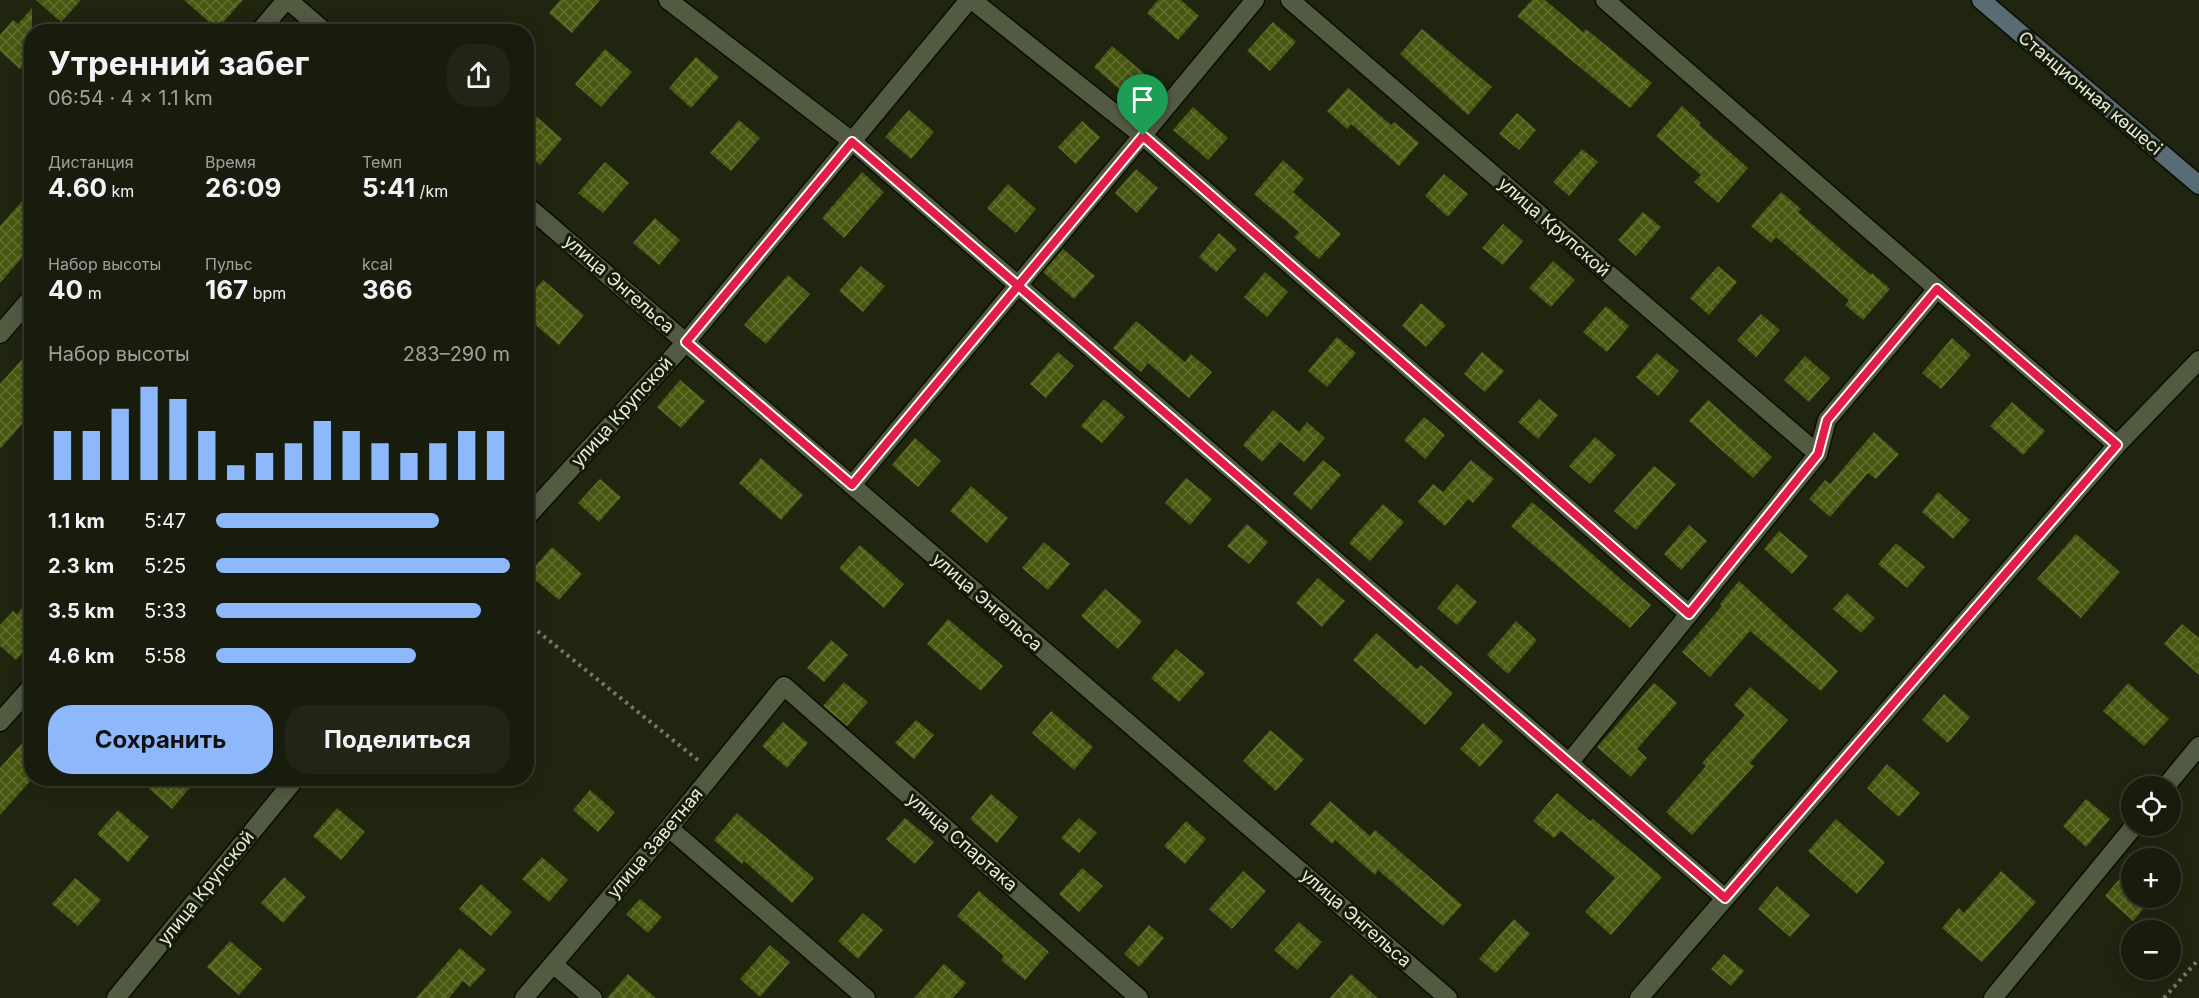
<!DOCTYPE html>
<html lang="ru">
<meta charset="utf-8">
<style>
:root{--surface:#181c0c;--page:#212515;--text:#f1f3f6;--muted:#9fa19d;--line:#363a2d;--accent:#8db9fc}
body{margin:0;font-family:Inter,sans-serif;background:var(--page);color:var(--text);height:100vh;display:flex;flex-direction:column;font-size:22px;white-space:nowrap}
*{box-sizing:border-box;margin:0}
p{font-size:20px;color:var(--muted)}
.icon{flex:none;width:33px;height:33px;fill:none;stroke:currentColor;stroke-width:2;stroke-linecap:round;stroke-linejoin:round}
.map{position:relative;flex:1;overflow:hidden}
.details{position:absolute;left:24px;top:24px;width:510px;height:762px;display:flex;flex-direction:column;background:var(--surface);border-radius:24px;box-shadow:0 3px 15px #0003,0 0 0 2px var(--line)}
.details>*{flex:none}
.tools{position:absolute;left:2121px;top:776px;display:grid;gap:12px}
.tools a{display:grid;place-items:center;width:60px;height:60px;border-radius:50%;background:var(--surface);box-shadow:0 3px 15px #0003,0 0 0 2px var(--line);font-size:30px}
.pin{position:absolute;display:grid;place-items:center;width:51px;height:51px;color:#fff;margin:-62px -26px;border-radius:50% 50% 50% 0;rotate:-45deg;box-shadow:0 0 6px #0007}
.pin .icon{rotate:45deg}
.round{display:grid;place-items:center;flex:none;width:63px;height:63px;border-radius:24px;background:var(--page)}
.headline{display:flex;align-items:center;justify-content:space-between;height:102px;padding:0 24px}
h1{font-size:33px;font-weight:700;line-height:45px}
.stats{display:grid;grid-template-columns:repeat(3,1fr);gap:9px;height:102px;padding:6px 24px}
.stats div{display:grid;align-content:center}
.stats b{font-size:26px;font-weight:700}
.stats small{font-size:16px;font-weight:400}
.stats p{font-size:16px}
.chart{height:168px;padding:12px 24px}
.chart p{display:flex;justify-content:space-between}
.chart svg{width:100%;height:108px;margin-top:6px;stroke:var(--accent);stroke-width:6}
.primary-button{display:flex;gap:12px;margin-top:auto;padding:12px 24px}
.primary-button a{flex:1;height:69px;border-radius:24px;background:var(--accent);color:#111;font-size:24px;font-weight:700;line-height:69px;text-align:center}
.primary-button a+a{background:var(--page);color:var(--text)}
ul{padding:0 24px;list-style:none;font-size:20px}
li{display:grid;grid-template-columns:96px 72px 1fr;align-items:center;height:45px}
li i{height:15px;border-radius:8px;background:var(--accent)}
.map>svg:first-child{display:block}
.building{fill:url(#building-cross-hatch)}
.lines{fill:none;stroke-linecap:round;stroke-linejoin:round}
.street-casing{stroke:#0a0e00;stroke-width:21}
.secondary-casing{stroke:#0a0e00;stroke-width:21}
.path{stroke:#757a68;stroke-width:4;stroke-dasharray:3 4.5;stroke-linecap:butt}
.street{stroke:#535a42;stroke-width:18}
.secondary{stroke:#576c74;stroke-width:18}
.route-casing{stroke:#fff;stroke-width:12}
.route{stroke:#e11d48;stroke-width:8}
.labels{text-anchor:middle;stroke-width:6;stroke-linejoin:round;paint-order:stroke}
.street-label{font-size:18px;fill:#e7ecde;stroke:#161c07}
</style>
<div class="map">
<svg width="2199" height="998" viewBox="0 0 2199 998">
<defs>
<pattern id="building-cross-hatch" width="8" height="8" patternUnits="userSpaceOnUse" patternTransform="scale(1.5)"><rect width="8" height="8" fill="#495810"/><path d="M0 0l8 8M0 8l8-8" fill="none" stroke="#637032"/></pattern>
</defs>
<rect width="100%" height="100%" fill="#202510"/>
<g class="building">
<polygon points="36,0 81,0 61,22"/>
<polygon points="184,0 243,0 217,29"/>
<polygon points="560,0 600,0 572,33 549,13"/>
<polygon points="1158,0 1181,0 1199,16 1178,40 1147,13"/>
<polygon points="1532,0 1545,0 1583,32 1586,29 1652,83 1630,108 1517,16"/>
<polygon points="32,8 32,55 20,69 0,51 0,35 13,20 18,24"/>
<polygon points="1273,22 1296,42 1270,71 1247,51"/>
<polygon points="1422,29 1492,87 1468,115 1400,54"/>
<polygon points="1112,46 1153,81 1134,102 1094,67"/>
<polygon points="605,49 632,72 601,107 575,84"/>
<polygon points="696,57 719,77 691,108 669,88"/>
<polygon points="1348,88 1391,125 1394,122 1419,143 1399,166 1351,124 1347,129 1327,111"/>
<polygon points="1682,106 1701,123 1699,125 1748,168 1718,203 1694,182 1701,175 1656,136"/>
<polygon points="1193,107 1228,138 1208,160 1173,130"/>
<polygon points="909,110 934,132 911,159 885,137"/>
<polygon points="1517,113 1536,130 1519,150 1499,134"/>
<polygon points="537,117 562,139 540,165 526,153 526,129"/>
<polygon points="739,120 760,138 731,171 710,153"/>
<polygon points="1082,121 1100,137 1076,164 1058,147"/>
<polygon points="1582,149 1598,162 1569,196 1553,182"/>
<polygon points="1283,160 1304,179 1293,192 1341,234 1319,259 1294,237 1299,232 1254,194"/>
<polygon points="605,162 629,183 603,213 578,193"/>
<polygon points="1136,169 1158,188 1137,213 1115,193"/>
<polygon points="862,172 884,192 844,238 822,218"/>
<polygon points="1444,174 1468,194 1448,217 1425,196"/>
<polygon points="1008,184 1036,209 1016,233 987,208"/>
<polygon points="32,190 32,246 0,283 0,226"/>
<polygon points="1781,192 1801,209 1798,212 1871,275 1872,273 1890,289 1863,320 1845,305 1849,300 1776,237 1771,243 1751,226"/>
<polygon points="1643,212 1661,227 1636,256 1618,240"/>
<polygon points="655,218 680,240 659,265 633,243"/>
<polygon points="1503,224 1523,241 1503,265 1482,248"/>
<polygon points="1219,233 1237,249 1216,272 1199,257"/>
<polygon points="1063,249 1095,276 1074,299 1043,272"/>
<polygon points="1553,261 1575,280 1551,307 1529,288"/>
<polygon points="861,266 885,286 863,312 839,291"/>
<polygon points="1718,266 1737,282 1709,315 1690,298"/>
<polygon points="1265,272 1288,292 1267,317 1244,297"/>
<polygon points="788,275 810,294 766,344 744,325"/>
<polygon points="543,280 584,315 559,345 526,317 526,299"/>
<polygon points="1421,303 1446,325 1426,347 1402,326"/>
<polygon points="1606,306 1629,326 1607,352 1583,332"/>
<polygon points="1761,314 1780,330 1756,357 1737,340"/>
<polygon points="1136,321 1185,362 1191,354 1212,372 1189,398 1148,363 1141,372 1113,348"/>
<polygon points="1337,337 1356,353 1327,387 1308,371"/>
<polygon points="1952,338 1971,355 1941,389 1922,373"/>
<polygon points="32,348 32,413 0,449 0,384"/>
<polygon points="1058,352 1074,366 1046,398 1030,384"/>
<polygon points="1482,352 1504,371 1485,392 1464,374"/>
<polygon points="1657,353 1679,371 1658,396 1636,377"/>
<polygon points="1805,356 1830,378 1809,402 1784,380"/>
<polygon points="680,380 705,401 681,428 657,407"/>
<polygon points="1104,399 1125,417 1102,443 1081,426"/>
<polygon points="1539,399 1558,415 1538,439 1518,422"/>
<polygon points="1708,400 1772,457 1753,478 1689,421"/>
<polygon points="2012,402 2045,431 2023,455 1990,426"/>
<polygon points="1273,410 1299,432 1307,422 1325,438 1304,462 1280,442 1262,462 1243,445"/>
<polygon points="1424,417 1445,435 1425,459 1404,440"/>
<polygon points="1874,432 1899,454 1876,479 1868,473 1830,517 1809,499 1825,480 1830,484"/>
<polygon points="1595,437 1616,455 1590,484 1569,466"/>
<polygon points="915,438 941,461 918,487 892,465"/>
<polygon points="761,458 803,495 781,520 739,483"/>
<polygon points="1323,460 1341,475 1311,510 1293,494"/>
<polygon points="1471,460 1494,479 1473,503 1468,499 1445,526 1418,502 1433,484 1443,492"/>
<polygon points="1654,466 1676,484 1636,530 1614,511"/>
<polygon points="1186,478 1212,499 1190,525 1165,503"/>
<polygon points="600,479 621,497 599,522 578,503"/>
<polygon points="971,486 1008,518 987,543 950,511"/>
<polygon points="1938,492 1970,520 1953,539 1922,512"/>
<polygon points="1532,502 1651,605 1630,628 1511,526"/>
<polygon points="1383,504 1404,522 1370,561 1349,543"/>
<polygon points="1247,524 1268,542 1249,564 1227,546"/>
<polygon points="1689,525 1707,541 1681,570 1664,554"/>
<polygon points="1779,531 1808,556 1792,574 1764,549"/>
<polygon points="2076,534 2120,572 2081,618 2037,579"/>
<polygon points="1044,542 1070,564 1048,590 1022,568"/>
<polygon points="1896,543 1925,567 1907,588 1878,564"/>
<polygon points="860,545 904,584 884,608 839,568"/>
<polygon points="552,547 582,574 559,600 528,574"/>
<polygon points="1318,578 1345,601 1322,627 1296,603"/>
<polygon points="1739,581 1838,671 1821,691 1750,631 1710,677 1682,652 1722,606 1720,604"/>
<polygon points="1457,584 1477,602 1457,625 1437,608"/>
<polygon points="1105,589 1142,621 1118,649 1081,616"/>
<polygon points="1847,593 1875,618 1861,633 1833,609"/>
<polygon points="32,597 32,643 16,660 0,646 0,625 13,611 17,614"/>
<polygon points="948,619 1003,666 981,691 927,644"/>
<polygon points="1516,621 1537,640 1508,674 1487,655"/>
<polygon points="2182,624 2199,638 2199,675 2164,644"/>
<polygon points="1376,633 1417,669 1421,665 1453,693 1425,725 1353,660"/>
<polygon points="831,640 848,655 824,682 807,668"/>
<polygon points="1176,649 1205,673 1179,702 1151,678"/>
<polygon points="844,682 868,702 847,726 823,706"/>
<polygon points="1654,683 1677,703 1637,749 1647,758 1631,777 1597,747"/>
<polygon points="2128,683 2169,719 2144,746 2103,711"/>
<polygon points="1750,687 1788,720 1750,763 1754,766 1692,835 1666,812 1706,766 1702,763 1745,715 1734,705"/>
<polygon points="1944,694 1970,717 1948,743 1922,720"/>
<polygon points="1051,711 1093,747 1074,770 1032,733"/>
<polygon points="916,720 934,735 914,759 895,743"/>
<polygon points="783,722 808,743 787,768 762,746"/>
<polygon points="1483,723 1503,741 1480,767 1460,749"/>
<polygon points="1270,730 1304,759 1276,791 1243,761"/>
<polygon points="32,732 32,779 0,815 0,768"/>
<polygon points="1887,764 1920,793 1899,817 1867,788"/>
<polygon points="137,778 198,778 172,809"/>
<polygon points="590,790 615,812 598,832 573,810"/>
<polygon points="1557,793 1590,821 1593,819 1662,877 1611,935 1585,912 1615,878 1561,831 1554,838 1533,821"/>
<polygon points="991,794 1018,817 997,843 970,819"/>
<polygon points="2086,799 2110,819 2086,847 2063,826"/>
<polygon points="1330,801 1370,836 1375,830 1462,905 1443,926 1378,870 1375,875 1335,840 1332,844 1310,824"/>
<polygon points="337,808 365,832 341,860 313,836"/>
<polygon points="118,810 149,837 128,862 97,834"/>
<polygon points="737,813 814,878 792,903 744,861 742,864 714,840"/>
<polygon points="905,818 934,842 915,864 886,839"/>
<polygon points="1079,818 1097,833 1079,853 1061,838"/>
<polygon points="1836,819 1885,862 1857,894 1808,851"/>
<polygon points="1186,821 1206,839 1185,864 1164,846"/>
<polygon points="542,857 568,880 549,902 522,879"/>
<polygon points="1082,868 1103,886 1079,912 1059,894"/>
<polygon points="1243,871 1266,891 1232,929 1209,909"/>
<polygon points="2001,871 2036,902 1982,962 1942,928 1959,908 1964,913"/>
<polygon points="2122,876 2132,885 2132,897 2154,897 2133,921 2105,896"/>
<polygon points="284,877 306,897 283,923 261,903"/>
<polygon points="75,878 101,900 78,926 52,904"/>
<polygon points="481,884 512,912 491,936 459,909"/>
<polygon points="1777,886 1810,915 1790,937 1758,909"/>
<polygon points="979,891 1049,952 1025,980 1001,960 1004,956 957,916"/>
<polygon points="640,899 662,917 648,933 626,914"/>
<polygon points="863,913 883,930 858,959 838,941"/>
<polygon points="1514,919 1530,934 1496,973 1479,959"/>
<polygon points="1299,922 1322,942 1297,970 1274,950"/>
<polygon points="1149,925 1164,938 1139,967 1124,954"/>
<polygon points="230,941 262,969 239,995 207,967"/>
<polygon points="770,945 790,962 760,997 740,979"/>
<polygon points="460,948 486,970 470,987 463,981 449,998 416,998"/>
<polygon points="1724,954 1744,971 1731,986 1711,969"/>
<polygon points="944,964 966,983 953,998 914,998"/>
<polygon points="628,974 656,998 607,998"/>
<polygon points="1351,974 1378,998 1330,998"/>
</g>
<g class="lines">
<defs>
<g id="street">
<polyline points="288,0 325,32"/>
<polyline points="668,0 853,142 1725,898"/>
<polyline points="972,0 1143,136 1689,614"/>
<polyline points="1290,0 1818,454"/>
<polyline points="1605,0 2117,445"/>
<polyline points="259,32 286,0"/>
<polyline points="526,205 1448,998"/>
<polyline points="0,334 32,297"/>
<polyline points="852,485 1255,0"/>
<polyline points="526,518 686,342 969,0"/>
<polyline points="0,722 32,686"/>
<polyline points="1569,763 1818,454 1827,420 1937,289"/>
<polyline points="2166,786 2199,746"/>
<polyline points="669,828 866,998"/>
<polyline points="553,964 593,998"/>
<polyline points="116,998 296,778"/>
<polyline points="524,998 669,828 784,686 1139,998"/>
<polyline points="1639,998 2117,445 2199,360"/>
<polyline points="1993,998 2135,825"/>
</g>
<polyline id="secondary" points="1981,0 2199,185"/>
</defs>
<use href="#street" class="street-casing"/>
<use href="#secondary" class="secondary-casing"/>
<g class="path">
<polyline points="526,622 699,761"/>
<polyline points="2164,998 2199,959"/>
</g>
<use href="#street" class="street"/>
<use href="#secondary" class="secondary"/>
</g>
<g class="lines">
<defs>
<path id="route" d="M1143 136 852 485 686 342 852 142C1143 394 1434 646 1725 898L2117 445 1937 289 1827 420 1818 454 1689 614 1143 136"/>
</defs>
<use href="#route" class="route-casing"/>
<use href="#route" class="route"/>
</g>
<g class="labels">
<g class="street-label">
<text transform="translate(2090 93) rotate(40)" y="6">Станционная көшесі</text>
<text transform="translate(1554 227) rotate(41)" y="6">улица Крупской</text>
<text transform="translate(619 284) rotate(41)" y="6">улица Энгельса</text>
<text transform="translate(622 412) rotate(-48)" y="6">улица Крупской</text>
<text transform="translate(987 602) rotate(41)" y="6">улица Энгельса</text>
<text transform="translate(962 842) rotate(41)" y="6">улица Спартака</text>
<text transform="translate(655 843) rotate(-50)" y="6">улица Заветная</text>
<text transform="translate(206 888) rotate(-51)" y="6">улица Крупской</text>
<text transform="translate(1356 918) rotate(41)" y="6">улица Энгельса</text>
</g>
</g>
</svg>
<div class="tools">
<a><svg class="icon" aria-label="locate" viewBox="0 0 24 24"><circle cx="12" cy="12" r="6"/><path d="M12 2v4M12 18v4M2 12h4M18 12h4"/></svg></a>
<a>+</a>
<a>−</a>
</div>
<div class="pin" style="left:1143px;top:136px;background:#1e9e55"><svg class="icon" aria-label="arrive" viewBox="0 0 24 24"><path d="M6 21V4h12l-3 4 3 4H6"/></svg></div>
<section class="details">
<div class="headline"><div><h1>Утренний забег</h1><p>06:54 · 4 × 1.1 km</p></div><a class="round"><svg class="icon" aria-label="share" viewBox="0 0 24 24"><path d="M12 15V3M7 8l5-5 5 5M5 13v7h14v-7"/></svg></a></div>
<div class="stats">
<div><p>Дистанция</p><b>4.60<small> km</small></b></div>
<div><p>Время</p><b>26:09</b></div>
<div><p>Темп</p><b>5:41<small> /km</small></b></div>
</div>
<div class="stats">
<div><p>Набор высоты</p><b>40<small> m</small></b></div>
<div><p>Пульс</p><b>167<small> bpm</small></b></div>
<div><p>kcal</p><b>366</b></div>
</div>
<div class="chart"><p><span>Набор высоты</span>283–290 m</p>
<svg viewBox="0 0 160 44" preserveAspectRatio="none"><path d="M5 44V24M15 44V24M25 44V15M35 44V6M45 44V11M55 44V24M65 44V38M75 44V33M85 44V29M95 44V20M105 44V24M115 44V29M125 44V33M135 44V29M145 44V24M155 44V24"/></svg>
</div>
<ul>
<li><b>1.1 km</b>5:47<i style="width:76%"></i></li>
<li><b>2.3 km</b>5:25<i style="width:100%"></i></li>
<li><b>3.5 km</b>5:33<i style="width:90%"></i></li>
<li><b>4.6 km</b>5:58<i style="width:68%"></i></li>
</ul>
<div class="primary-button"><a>Сохранить</a><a>Поделиться</a></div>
</section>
</div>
